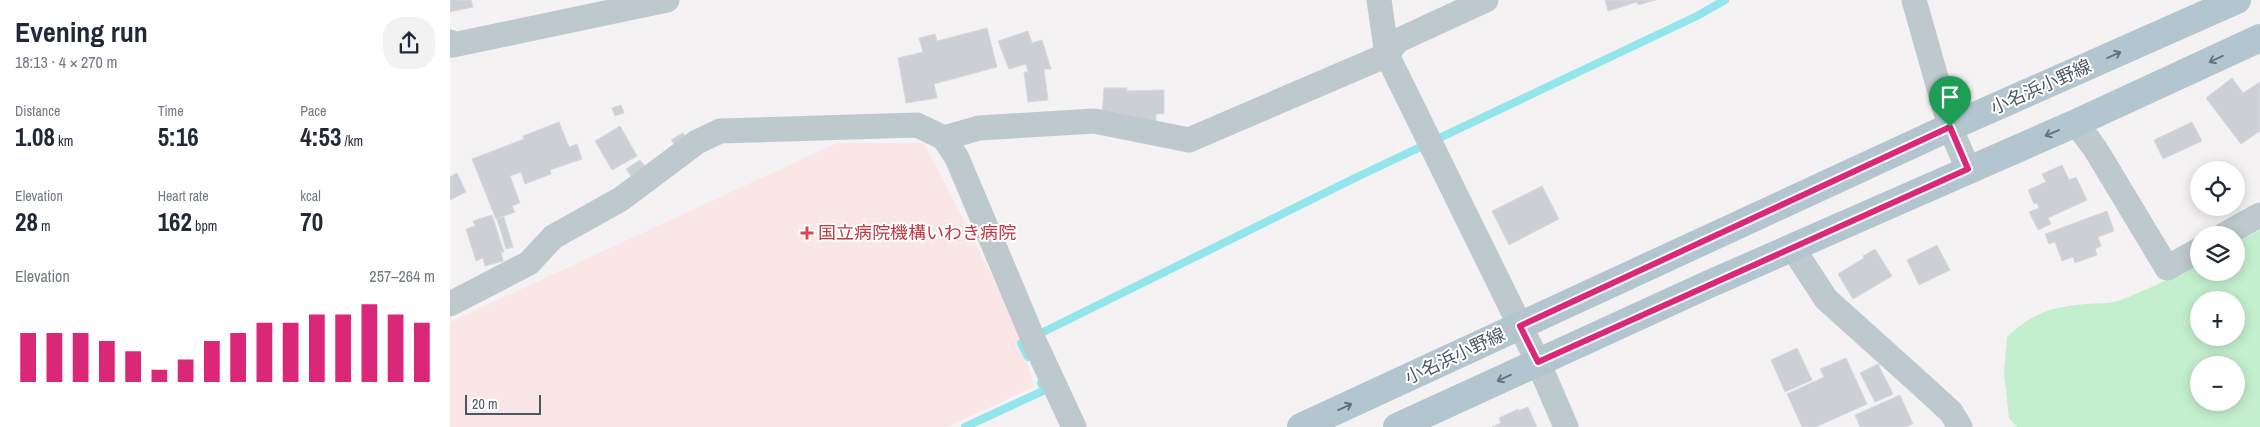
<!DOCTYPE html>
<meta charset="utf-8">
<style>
:root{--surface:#fff;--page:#f2f2f3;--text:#1f2937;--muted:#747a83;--accent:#db2777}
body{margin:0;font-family:"Archivo Narrow","Noto Sans JP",sans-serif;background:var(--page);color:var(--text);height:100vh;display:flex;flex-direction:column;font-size:19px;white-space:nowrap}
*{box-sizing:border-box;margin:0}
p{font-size:16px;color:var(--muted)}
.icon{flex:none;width:28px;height:28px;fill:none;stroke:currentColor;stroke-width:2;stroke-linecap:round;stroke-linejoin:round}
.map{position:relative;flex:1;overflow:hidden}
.details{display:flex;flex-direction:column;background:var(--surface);width:450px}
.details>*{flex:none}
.controls{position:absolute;left:1740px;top:161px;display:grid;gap:10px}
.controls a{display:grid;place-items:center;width:55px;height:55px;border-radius:50%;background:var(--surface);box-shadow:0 2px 12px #0003;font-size:25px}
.scale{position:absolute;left:15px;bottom:12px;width:76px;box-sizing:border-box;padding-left:5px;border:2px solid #4a595f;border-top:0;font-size:14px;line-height:18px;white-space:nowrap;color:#4a595f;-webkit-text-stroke:4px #fff;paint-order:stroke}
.pin{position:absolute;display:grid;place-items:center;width:42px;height:42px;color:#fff;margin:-51px -21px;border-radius:50% 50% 50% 0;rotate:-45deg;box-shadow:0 0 5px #0007}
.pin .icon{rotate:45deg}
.round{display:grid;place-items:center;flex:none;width:52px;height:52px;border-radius:20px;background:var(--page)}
.overview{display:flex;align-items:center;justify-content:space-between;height:85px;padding:0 15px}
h1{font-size:28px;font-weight:800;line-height:38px}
.stats{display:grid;grid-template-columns:repeat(3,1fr);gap:8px;height:85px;padding:5px 15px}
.stats div{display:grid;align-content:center}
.stats b{font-size:25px;font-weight:800}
.stats small{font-size:14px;font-weight:400}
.stats p{font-size:14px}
.chart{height:140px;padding:10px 15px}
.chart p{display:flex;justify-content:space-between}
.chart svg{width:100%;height:90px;margin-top:5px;stroke:var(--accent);stroke-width:6}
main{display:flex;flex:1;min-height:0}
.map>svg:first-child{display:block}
.medical{fill:#fbe6e7}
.green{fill:#c4efce;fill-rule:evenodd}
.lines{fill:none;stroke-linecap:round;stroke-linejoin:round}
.stream{stroke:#92e5ea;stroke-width:8}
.building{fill:#ccd0d4;stroke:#d6d9dd}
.street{stroke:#bec9ce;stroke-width:25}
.primary{stroke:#b3c6cf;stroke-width:28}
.oneway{stroke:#64747b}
.route-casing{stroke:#fff;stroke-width:10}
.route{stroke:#db2777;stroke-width:6}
.health-dot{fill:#e0444e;stroke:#fff;stroke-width:2}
.labels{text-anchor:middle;stroke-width:4;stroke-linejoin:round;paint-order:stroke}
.street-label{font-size:18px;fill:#4a595f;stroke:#fff}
.health-label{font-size:18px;fill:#be3a42;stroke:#fff;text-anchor:start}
</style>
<main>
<section class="details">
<div class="overview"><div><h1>Evening run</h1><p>18:13 · 4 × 270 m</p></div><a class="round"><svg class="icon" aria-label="share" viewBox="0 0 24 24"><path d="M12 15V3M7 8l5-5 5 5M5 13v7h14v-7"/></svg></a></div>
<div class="stats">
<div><p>Distance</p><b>1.08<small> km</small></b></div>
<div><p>Time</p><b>5:16</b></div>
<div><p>Pace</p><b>4:53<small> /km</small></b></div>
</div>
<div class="stats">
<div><p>Elevation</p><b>28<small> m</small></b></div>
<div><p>Heart rate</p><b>162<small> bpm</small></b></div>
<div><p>kcal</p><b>70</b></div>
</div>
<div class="chart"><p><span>Elevation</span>257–264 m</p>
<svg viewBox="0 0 160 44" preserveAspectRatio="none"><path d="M5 44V20M15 44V20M25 44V20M35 44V24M45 44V29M55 44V38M65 44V33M75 44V24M85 44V20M95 44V15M105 44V15M115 44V11M125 44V11M135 44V6M145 44V11M155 44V15"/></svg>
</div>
</section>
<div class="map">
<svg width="1810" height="427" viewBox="0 0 1810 427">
<rect width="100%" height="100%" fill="#f4f2f3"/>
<polygon class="medical" points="387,143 474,143 569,329 584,387 497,427 0,427 0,322"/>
<path class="green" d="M1810 230V427H1567L1559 418 1554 373 1557 337C1584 312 1601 307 1637 304 1647 303 1659 304 1668 301 1696 291 1723 277 1749 263V272H1786V243ZM1749 300H1786V338H1749ZM1749 365H1786V402H1749Z"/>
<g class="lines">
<g class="stream">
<polyline points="578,357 571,343 907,177 1247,16 1275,0"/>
<polyline points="515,427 595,390 591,383"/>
</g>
</g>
<g class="building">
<polygon points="0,0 21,0 23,7 0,12"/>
<polygon points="1155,0 1206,0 1188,5 1187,2 1158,11"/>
<polygon points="537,28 547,67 484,84 487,98 456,103 448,58 473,52 469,38 485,34 487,41"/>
<polygon points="578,31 582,43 592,40 601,69 594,69 598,100 578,102 574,72 578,72 576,64 559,69 548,41"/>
<polygon points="1782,78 1793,93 1810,82 1810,131 1791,144 1756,98"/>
<polygon points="654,88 677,88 677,91 714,90 714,114 706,114 706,127 652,115"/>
<polygon points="171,105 174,113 165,116 162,108"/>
<polygon points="109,122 119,147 127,144 132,159 100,170 101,174 75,184 71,172 60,176 70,203 62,206 65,212 46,219 22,159 74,139 73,136"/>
<polygon points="1742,122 1752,141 1713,159 1704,140"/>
<polygon points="170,126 187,156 162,170 145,141"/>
<polygon points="233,133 236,137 224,144 221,140"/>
<polygon points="190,160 195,166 181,176 176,169"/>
<polygon points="1612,165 1619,180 1626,177 1637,200 1598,218 1601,224 1588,230 1579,212 1589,208 1587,203 1584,204 1578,190 1596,182 1592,174"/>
<polygon points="7,173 16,192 0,200 0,177"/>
<polygon points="1092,186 1109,219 1059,245 1042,211"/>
<polygon points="1657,211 1664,231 1648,237 1651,246 1645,249 1647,255 1625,263 1623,257 1612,261 1605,242 1599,244 1595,234"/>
<polygon points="42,215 54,252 51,252 53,261 35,266 33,258 26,261 16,229 25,226 23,221"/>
<polygon points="54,217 63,247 56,249 47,219"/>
<polygon points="1487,245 1500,270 1469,285 1457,260"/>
<polygon points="1425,249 1442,276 1403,299 1388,274 1414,258 1413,256"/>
<polygon points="1347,348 1362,380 1335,392 1321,360"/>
<polygon points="1396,358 1417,404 1366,427 1352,427 1337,394 1374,377 1370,369"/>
<polygon points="1428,364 1443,394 1425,402 1410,373"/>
<polygon points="1450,395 1463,424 1456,427 1410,427 1405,415"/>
<polygon points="1078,407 1087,427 1042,427 1051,423 1049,418 1068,409 1068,411"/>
</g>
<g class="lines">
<g class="street">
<polyline points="929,0 937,55"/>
<polyline points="1464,0 1500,127 1518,169"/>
<polyline points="0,42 3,45 217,0"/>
<polyline points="937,55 947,41 1036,0"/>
<polyline points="1626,123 1646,150 1717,268 1749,250"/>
<polyline points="494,138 529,128 644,121 739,140 937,55 1088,362 1116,427"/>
<polyline points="1774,235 1810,215"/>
<polyline points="1342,247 1376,299 1476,389 1501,412 1510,427"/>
<polyline points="0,304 79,263 103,237 171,199 247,142 270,131 467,125 494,138 507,158 584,341 624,427"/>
</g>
<g class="primary">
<polyline points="851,427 1500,127 1787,0"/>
<polyline points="947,427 1257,285 1626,123 1810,38"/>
</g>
</g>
<defs><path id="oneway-shaft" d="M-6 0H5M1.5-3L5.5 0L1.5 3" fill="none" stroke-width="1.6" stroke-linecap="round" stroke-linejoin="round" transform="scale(1.25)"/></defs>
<g class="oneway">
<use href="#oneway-shaft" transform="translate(1664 55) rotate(-24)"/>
<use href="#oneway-shaft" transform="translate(1766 59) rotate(155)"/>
<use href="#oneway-shaft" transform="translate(1602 133) rotate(157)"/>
<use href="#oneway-shaft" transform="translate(1054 378) rotate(155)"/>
<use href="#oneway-shaft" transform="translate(895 407) rotate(-25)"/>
</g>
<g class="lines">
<defs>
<polygon id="route" points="1500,127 1518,169 1088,362 1070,326"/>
</defs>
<use href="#route" class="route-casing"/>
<use href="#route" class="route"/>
</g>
<path class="health-dot" d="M354.5 225.5h5v5h5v5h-5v5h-5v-5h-5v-5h5z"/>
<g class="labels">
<g class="street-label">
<text transform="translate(1591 87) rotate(-24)" y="6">小名浜小野線</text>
<text transform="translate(1005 356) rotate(-25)" y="6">小名浜小野線</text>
</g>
<g class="health-label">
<text x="368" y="239">国立病院機構いわき病院</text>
</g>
</g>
</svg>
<div class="controls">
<a><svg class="icon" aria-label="locate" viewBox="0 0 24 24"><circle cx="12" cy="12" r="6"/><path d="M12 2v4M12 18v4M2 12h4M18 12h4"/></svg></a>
<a><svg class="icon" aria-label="layers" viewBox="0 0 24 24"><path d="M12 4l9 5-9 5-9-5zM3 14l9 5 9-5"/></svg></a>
<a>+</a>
<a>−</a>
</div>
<div class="scale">20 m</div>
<div class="pin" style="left:1500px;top:127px;background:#1e9e55"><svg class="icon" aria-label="arrive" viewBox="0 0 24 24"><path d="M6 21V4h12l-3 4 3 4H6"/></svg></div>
</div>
</main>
